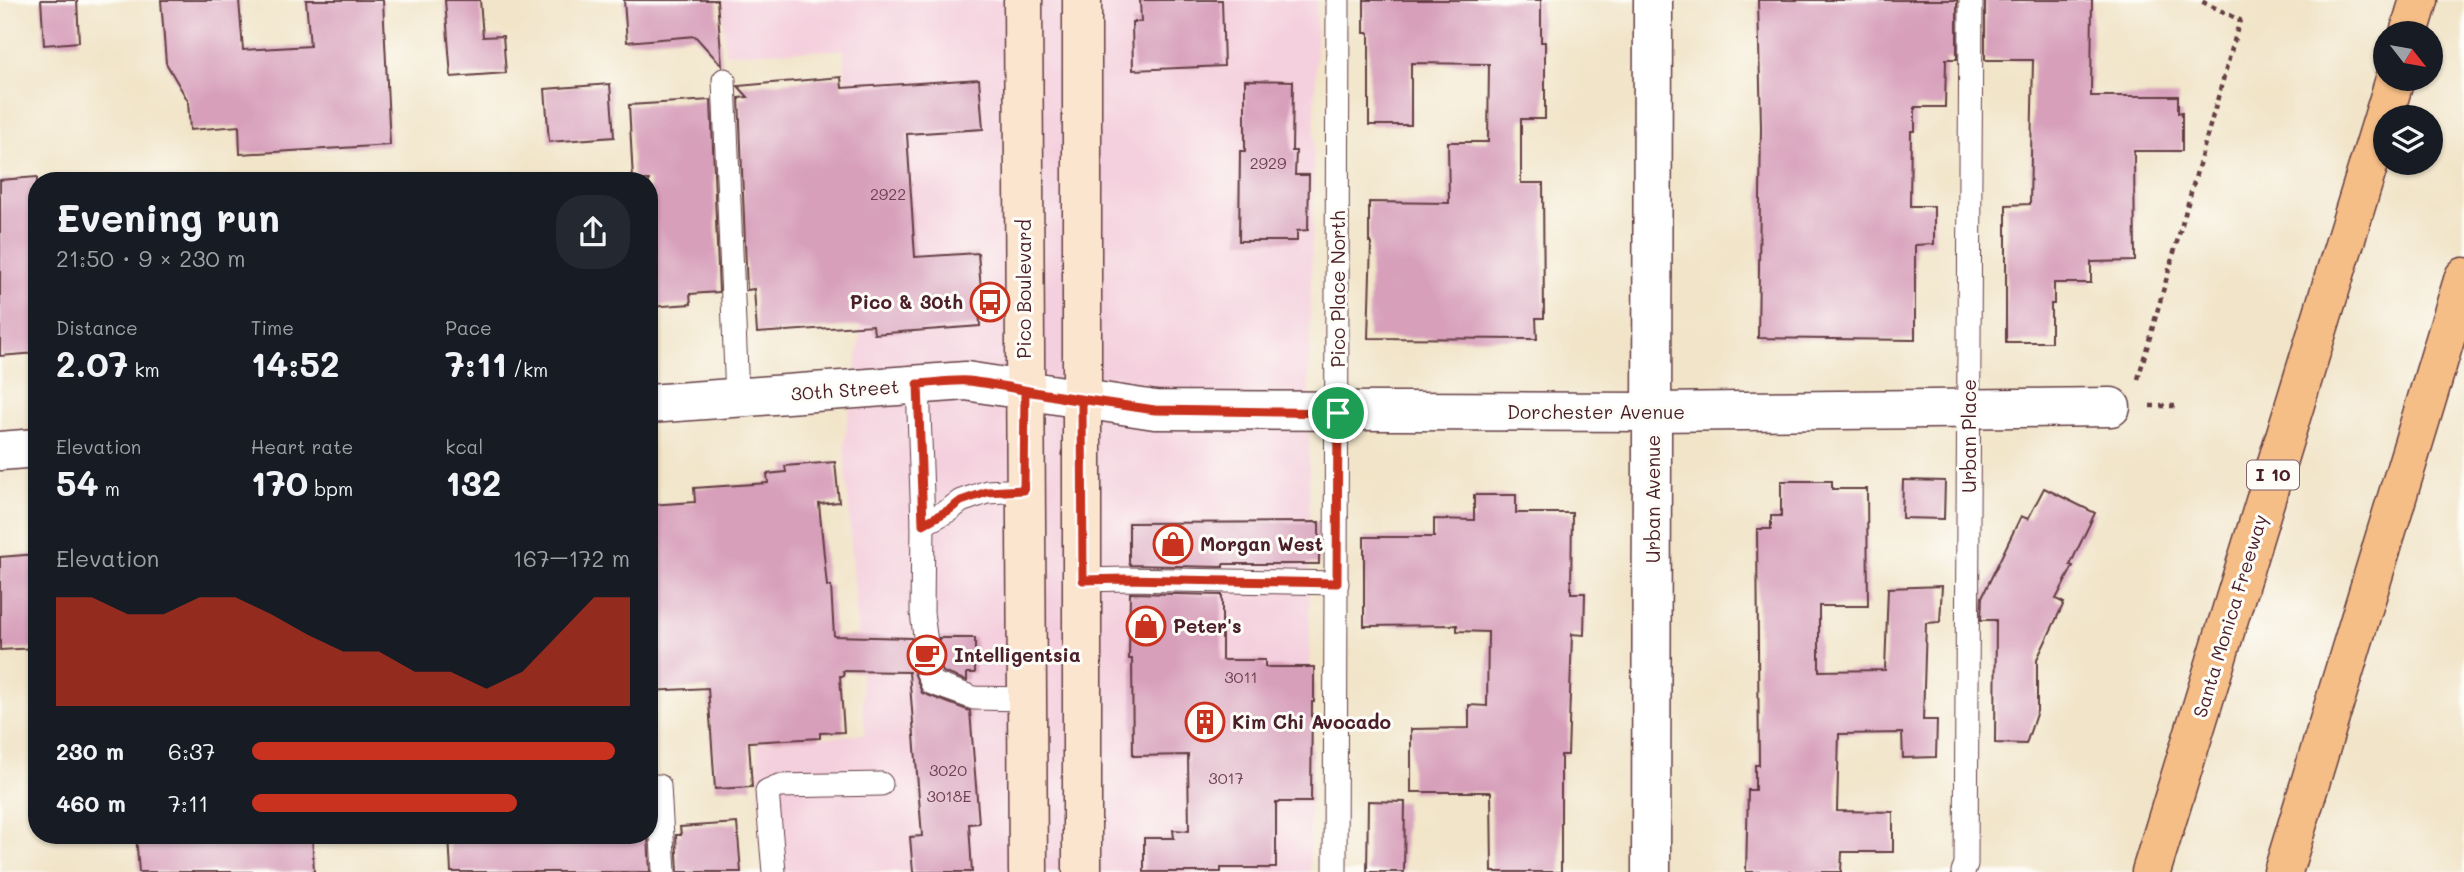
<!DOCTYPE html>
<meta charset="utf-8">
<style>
:root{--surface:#171b24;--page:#242831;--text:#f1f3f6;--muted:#9ea1a6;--accent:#c8321e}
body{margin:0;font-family:Mali,sans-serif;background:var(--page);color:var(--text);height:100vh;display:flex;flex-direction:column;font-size:26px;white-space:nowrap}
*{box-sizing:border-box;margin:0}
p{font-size:23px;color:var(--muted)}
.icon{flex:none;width:38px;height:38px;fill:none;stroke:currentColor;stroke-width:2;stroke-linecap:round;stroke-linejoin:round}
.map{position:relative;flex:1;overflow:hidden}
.details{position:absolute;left:28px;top:172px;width:630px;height:672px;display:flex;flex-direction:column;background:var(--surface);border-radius:28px;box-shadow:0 2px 5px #0004}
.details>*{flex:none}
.needle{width:46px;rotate:121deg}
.buttons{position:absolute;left:2373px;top:21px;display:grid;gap:14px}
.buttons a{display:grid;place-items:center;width:70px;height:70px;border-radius:50%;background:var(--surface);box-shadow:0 2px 5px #0004;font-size:35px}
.pin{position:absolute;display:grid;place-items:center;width:60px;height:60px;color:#fff;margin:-30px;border:4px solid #fff;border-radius:50%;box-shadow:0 2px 7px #0007}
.round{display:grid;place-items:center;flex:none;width:74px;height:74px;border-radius:28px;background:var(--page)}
.headline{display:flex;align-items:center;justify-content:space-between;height:119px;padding:0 28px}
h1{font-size:38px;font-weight:700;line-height:52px}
.stats{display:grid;grid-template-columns:repeat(3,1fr);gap:10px;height:119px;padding:7px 28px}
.stats div{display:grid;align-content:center}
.stats b{font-size:35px;font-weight:700}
.stats small{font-size:19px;font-weight:400}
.stats p{font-size:19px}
.chart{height:196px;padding:14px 28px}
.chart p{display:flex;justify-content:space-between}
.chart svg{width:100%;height:126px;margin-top:7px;fill:var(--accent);opacity:.7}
ul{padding:0 28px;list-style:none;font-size:23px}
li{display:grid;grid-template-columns:112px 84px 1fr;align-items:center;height:52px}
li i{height:18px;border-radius:9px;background:var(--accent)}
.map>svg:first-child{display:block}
.built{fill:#f4cfdd}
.building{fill:#d79fba}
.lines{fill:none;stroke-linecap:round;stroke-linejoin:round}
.lane-casing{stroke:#633d43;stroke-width:25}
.street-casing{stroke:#633d43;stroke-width:41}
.secondary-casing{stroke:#633d43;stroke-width:41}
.highway-casing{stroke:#633d43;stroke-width:41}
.path{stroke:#633d43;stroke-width:4.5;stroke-dasharray:5 5;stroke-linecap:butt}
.lane{stroke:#fff;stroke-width:23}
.street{stroke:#fff;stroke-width:38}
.secondary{stroke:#fbe5cf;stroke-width:38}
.highway{stroke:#f6be87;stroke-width:38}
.route-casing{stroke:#fff;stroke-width:14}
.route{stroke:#c8321e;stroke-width:9}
.labels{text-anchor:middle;stroke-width:6;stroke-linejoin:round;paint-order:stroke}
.number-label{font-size:16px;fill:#6d3f4f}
.shield{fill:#fdfcf7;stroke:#806168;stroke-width:2}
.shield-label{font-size:18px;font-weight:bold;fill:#4a1f2b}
.street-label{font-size:19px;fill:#4a1f2b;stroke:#fdfcf7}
.poi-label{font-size:19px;font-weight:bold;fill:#4a1f2b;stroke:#fdfcf7;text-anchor:start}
</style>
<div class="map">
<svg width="2464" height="872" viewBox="0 0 2464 872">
<rect width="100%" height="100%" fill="#fdfcf7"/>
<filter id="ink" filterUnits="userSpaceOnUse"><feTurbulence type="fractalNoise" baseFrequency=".0143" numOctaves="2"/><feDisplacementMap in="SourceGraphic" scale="14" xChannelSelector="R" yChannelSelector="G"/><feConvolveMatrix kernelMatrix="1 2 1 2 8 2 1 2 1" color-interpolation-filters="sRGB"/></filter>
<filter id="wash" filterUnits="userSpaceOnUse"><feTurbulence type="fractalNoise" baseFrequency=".00686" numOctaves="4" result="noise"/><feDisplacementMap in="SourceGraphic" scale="28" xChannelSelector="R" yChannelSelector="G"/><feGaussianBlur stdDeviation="1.57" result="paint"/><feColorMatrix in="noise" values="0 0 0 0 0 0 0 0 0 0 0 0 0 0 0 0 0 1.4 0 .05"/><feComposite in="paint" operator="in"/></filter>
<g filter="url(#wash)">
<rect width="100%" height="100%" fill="#f1e4c8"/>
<polygon class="built" points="722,0 1317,0 1309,382 1310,872 763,872 757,743 865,734 844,445 860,338 844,50 725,53"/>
<g id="blocks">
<g class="building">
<polygon points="41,0 77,0 79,42 44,45"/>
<polygon points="161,0 239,0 243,50 310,46 306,0 383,0 390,145 240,154 239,126 190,130 188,101 166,63"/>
<polygon points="445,0 480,0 483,37 503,36 506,73 451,77"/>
<polygon points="624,0 717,0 722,66 695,36 627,42"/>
<polygon points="1140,0 1222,0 1224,66 1133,70 1132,22 1141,22"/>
<polygon points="1364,0 1541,0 1541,42 1545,42 1545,119 1521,119 1521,183 1543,183 1544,318 1536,318 1537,339 1368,338 1371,242 1369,242 1369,202 1449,203 1448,142 1488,142 1489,64 1411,63 1411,125 1369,125 1369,33 1364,33"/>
<polygon points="1758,0 1957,0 1957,59 1946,59 1945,107 1915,107 1915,131 1911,131 1910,206 1934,206 1934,244 1915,245 1915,340 1758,338 1761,127"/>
<polygon points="1985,0 2092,0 2091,96 2178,96 2178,113 2182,112 2182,151 2134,151 2135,261 2091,262 2091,283 2054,283 2054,304 2051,304 2051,342 2006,342 2006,205 2030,204 2033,60 1985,60"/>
<polygon points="841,77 842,88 979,79 983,129 907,134 915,257 978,253 982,302 979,302 980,326 874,334 873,325 757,333 754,289 747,290 739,98 748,97 738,86"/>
<polygon points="1245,80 1293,81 1292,151 1296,151 1295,175 1309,175 1308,230 1297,231 1297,241 1239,241 1240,151 1245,151"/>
<polygon points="610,84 614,137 549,142 545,89"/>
<polygon points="711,100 719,292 690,294 691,304 649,307 649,180 633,180 629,105"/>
<polygon points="37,177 37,353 0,356 0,180"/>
<polygon points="835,462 839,502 819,504 827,586 831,586 834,636 911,638 915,651 920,656 915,660 912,667 922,693 970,711 979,823 969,824 972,872 913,872 910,837 922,836 909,672 843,671 844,676 840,676 844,732 820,733 820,738 749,742 752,787 715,789 708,688 649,691 649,505 695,502 694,488 768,483 767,474 786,472 785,466"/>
<polygon points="1903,480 1945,481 1944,519 1902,518"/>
<polygon points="1781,481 1832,481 1832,489 1867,489 1868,606 1819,606 1819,671 1885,670 1888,588 1942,586 1940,622 1926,623 1923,720 1937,720 1936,757 1903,758 1902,733 1839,734 1837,811 1893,812 1893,852 1842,852 1841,872 1746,872 1748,790 1755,790 1755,765 1759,765 1757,529 1771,529 1771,516 1781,516"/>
<polygon points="2044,488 2095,513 2070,565 2073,566 2056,599 2064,603 2037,659 2037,711 2026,744 1995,743 1996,620 1981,620 1982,597 2021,516 2028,519"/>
<polygon points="1474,495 1516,495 1516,513 1572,513 1571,593 1585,593 1584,635 1572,634 1568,755 1561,755 1561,872 1492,872 1491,792 1411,792 1411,729 1469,728 1469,705 1487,706 1488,632 1457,631 1457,625 1364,626 1364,537 1434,537 1434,519 1474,520"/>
<polygon points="1319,522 1319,564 1223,564 1223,567 1130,565 1129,562 1129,523"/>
<polygon points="37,554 37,648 0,650 0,557"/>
<polygon points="1130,593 1222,595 1222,660 1265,660 1265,667 1314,667 1314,702 1312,702 1311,802 1276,802 1276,868 1221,868 1221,872 1144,872 1144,838 1174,838 1173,830 1189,831 1188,755 1133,756 1132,659 1129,659"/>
<polygon points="939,638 975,638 975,673 967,673 967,681 943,672 939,662 931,655 939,649"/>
<polygon points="1368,801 1405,802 1404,872 1367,872"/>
<polygon points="737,823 741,872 678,872 676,835 681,835 680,827"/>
<polygon points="136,835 312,835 314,872 139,872"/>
<polygon points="449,835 648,835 650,872 451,872"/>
</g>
</g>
</g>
<g filter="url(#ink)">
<use href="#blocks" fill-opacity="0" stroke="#633d43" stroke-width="2"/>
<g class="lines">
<defs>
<g id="lane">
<polyline points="724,80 737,397"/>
<polyline points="918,384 923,524 922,613 926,643"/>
<polyline points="923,524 949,510 961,501 987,492 1024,490"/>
<polyline points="1083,580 1125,579 1337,583"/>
<polyline points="926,668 932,683 974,698 1027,699"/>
<polyline points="649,787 659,786 664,872"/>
<polyline points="774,872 767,791 779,786 881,784"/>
<polyline points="1335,872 1338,0"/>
<polyline points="1963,872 1966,864 1971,0"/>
</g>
<g id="street">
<polyline points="649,404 966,381 1155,410 1654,412 2111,407"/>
<polyline points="0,451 37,448"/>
<polyline points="1651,872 1653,0"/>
</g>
<g id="secondary">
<polyline points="1023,0 1028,872"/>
<polyline points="1082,872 1082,0"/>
</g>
<g id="highway">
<polyline points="2409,33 2419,0"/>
<polyline points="2151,872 2395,79"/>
<polyline points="2283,872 2464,277"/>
</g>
</defs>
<use href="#lane" class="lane-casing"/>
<use href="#street" class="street-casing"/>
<use href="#secondary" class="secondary-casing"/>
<use href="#highway" class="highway-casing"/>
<g class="path">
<polyline points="2138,379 2240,20 2199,0"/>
<polyline points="2150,406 2178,406"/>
</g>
<use href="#lane" class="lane"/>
<use href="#street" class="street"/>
<use href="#secondary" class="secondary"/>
<use href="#highway" class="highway"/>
</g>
</g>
<g class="lines" filter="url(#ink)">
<defs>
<path id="route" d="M1338 413 1155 410 1025 391 1024 490 987 492 961 501 949 510 923 524 918 384C934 383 952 380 968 381 1006 385 1044 395 1082 401L1083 580 1125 579 1337 583 1338 413"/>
</defs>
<use href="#route" class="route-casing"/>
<use href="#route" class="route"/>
</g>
<defs>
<symbol id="bus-ring" viewBox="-11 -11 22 22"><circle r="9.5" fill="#fdfcf7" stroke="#c8321e" stroke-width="1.5"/><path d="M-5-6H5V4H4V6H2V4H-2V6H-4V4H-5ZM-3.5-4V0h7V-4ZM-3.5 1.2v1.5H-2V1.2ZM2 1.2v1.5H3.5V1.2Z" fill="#c8321e"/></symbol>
<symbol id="shop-ring" viewBox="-11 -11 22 22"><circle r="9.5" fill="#fdfcf7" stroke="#c8321e" stroke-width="1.5"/><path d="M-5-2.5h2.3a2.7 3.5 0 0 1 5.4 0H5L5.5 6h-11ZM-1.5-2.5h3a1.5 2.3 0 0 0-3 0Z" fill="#c8321e"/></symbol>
<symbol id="cafe-ring" viewBox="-11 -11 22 22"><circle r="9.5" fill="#fdfcf7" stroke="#c8321e" stroke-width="1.5"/><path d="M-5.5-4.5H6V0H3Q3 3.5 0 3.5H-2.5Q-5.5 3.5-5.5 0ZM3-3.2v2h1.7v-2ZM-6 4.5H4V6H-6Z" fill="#c8321e"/></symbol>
<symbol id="building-ring" viewBox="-11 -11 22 22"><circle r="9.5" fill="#fdfcf7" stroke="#c8321e" stroke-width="1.5"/><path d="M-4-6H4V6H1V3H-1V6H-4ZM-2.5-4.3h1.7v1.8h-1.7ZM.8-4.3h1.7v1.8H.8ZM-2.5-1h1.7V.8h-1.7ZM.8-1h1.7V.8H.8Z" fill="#c8321e"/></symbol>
</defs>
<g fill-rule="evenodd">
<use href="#bus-ring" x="968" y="280" width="44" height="44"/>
<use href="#shop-ring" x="1151" y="522" width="44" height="44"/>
<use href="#shop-ring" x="1124" y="604" width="44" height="44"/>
<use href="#cafe-ring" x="905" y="633" width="44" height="44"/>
<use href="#building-ring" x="1183" y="700" width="44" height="44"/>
</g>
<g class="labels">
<g class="number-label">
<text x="1268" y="169">2929</text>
<text x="888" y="200">2922</text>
<text x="1241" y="683">3011</text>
<text x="948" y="776">3020</text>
<text x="1226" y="784">3017</text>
<text x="949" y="802">3018E</text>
</g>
<rect class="shield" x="2247" y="460.5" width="52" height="29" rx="5"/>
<g class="shield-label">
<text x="2273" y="481">I 10</text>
</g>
<g class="street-label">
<text transform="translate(1024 289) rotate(-90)" y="7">Pico Boulevard</text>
<text transform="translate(1338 289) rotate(-90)" y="7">Pico Place North</text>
<text transform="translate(845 390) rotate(-4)" y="7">30th Street</text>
<text x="1596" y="419">Dorchester Avenue</text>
<text transform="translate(1969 436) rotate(-90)" y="7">Urban Place</text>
<text transform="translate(1653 499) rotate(-90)" y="7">Urban Avenue</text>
<text transform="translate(2230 616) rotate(-73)" y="7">Santa Monica Freeway</text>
</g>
<g class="poi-label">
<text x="963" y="309" text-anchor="end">Pico &amp; 30th</text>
<text x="1200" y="551">Morgan West</text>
<text x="1173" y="633">Peter's</text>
<text x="954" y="662">Intelligentsia</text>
<text x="1232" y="729">Kim Chi Avocado</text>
</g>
</g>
</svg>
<div class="buttons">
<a><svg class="needle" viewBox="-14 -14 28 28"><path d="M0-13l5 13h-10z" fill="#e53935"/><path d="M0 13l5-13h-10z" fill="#9ea1a6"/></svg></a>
<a><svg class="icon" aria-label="layers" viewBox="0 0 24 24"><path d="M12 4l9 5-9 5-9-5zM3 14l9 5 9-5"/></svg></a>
</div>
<div class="pin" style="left:1338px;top:413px;background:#1e9e55"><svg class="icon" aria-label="arrive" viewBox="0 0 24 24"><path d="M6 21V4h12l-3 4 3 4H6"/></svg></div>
<section class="details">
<div class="headline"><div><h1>Evening run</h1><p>21:50 · 9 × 230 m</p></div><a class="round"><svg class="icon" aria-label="share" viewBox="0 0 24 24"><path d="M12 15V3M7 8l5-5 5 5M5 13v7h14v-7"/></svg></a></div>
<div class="stats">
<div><p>Distance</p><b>2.07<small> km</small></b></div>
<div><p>Time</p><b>14:52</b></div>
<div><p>Pace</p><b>7:11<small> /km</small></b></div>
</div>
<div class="stats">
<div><p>Elevation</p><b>54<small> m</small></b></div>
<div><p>Heart rate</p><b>170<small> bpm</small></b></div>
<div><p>kcal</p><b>132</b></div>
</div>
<div class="chart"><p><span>Elevation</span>167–172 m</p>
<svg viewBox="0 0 160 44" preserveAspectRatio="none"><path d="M0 44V6L10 6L20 12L30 12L40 6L50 6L60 12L70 19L80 25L90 25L100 32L110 32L120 38L130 32L140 19L150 6L160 6V44z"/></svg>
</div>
<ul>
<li><b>230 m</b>6:37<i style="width:96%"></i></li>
<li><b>460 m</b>7:11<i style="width:70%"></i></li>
</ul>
</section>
</div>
